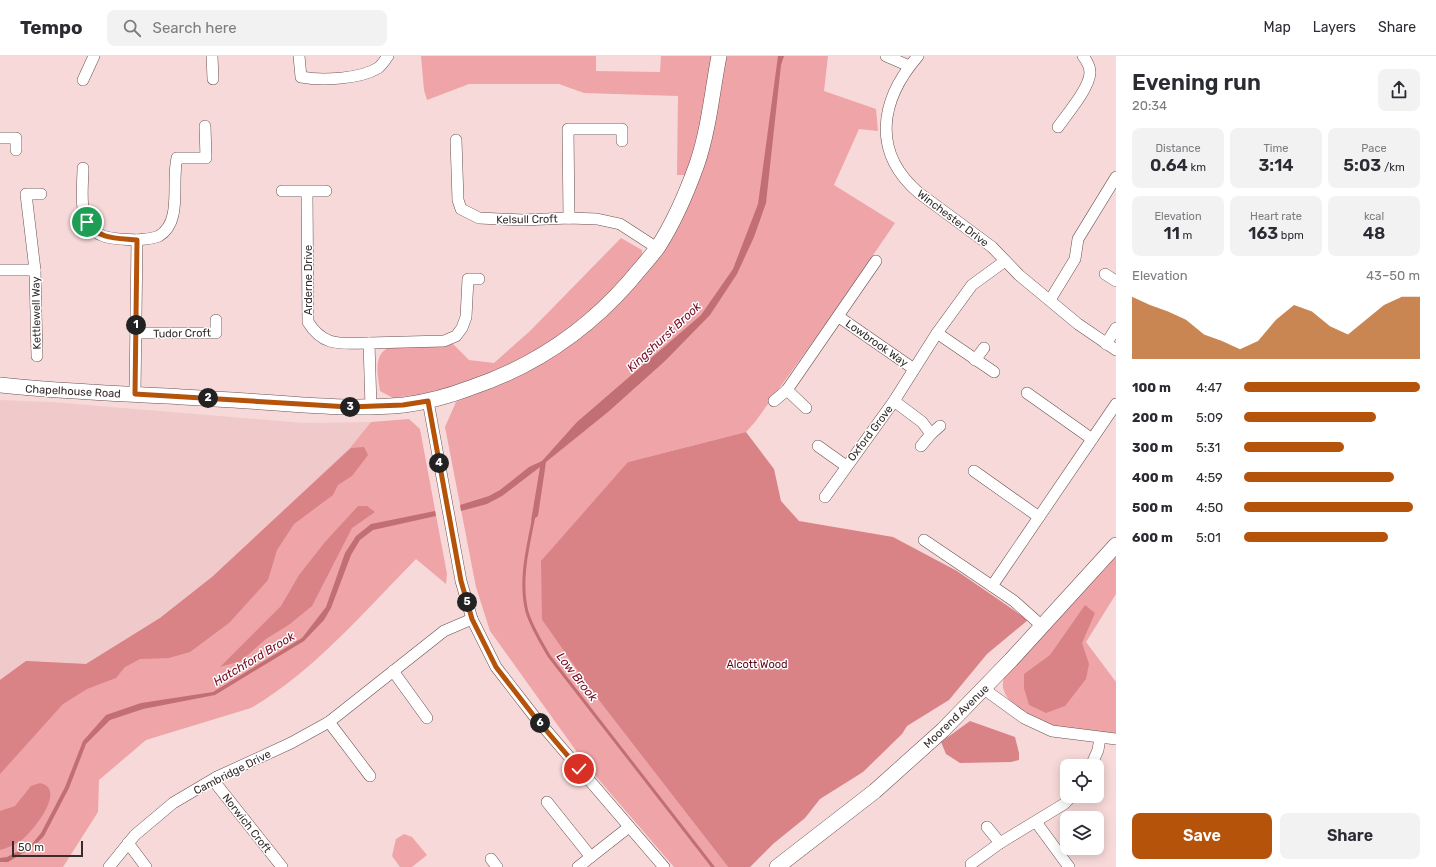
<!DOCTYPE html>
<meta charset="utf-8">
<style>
:root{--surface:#fff;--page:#f2f2f3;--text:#2b2b33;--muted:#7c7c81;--line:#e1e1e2;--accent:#b45309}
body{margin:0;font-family:Rubik,sans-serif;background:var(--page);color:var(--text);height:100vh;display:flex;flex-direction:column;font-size:15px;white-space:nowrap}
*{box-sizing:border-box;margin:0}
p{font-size:13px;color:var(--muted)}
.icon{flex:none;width:22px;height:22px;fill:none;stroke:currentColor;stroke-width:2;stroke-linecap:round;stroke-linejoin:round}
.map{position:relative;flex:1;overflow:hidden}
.panel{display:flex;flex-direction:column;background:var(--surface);width:320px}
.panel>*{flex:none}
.tools{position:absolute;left:1060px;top:703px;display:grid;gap:8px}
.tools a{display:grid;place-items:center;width:44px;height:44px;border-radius:8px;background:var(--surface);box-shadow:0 2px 10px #0003;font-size:20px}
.scale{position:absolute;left:12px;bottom:10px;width:71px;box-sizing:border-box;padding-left:4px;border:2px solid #372c2c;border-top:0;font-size:11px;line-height:14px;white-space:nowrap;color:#372c2c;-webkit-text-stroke:3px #fff;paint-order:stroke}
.pin{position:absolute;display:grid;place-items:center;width:34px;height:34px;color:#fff;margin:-17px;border:2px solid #fff;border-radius:50%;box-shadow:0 1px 4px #0007}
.km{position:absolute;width:20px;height:20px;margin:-10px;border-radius:50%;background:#222;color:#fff;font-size:11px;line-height:20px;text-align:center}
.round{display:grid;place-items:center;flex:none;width:42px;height:42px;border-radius:8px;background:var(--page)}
.headline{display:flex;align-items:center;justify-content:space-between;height:68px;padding:0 16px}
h1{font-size:22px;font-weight:600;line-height:30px}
.figures{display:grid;grid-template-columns:repeat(3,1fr);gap:6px;height:68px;padding:4px 16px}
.figures div{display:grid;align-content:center;border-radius:8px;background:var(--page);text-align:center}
.figures b{font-size:17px;font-weight:600}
.figures small{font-size:11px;font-weight:400}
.figures p{font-size:11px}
.chart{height:112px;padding:8px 16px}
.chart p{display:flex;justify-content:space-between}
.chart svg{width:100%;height:72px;margin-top:4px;fill:var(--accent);opacity:.7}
.button{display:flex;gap:8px;margin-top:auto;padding:8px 16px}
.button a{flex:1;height:46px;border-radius:8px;background:var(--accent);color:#fff;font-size:16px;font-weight:600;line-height:46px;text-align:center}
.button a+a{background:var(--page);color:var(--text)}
ul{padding:0 16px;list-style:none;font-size:13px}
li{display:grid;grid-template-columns:64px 48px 1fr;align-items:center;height:30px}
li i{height:10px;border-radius:5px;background:var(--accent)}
header{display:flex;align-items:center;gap:24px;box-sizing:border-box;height:56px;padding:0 20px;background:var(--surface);border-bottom:1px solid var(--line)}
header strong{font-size:19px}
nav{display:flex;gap:22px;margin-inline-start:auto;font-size:14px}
.search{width:280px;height:36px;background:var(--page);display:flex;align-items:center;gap:10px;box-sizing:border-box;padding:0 14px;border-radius:8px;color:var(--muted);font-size:15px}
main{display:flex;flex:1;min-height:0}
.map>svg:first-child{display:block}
.built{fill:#f0cacb}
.green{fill:#efa4a7}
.forest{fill:#d98387}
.water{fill:#c26f73}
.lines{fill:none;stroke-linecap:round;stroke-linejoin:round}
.stream{stroke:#c26f73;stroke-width:3}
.street-casing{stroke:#6a5151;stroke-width:12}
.secondary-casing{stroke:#6a5151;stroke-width:16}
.street{stroke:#fff;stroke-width:11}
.secondary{stroke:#fff;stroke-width:15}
.route-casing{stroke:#fff;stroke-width:8}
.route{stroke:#b45309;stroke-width:5}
.labels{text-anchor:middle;stroke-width:3;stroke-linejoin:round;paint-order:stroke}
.street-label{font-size:11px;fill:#372c2c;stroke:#fff}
.park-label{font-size:11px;fill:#550717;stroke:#fff}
.water-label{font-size:12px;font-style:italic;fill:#760d23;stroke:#fff}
</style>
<header>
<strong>Tempo</strong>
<div class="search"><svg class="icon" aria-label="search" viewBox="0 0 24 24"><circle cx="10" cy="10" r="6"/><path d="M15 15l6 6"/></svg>Search here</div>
<nav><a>Map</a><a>Layers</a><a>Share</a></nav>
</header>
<main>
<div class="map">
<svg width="1116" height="811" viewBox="0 0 1116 811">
<rect width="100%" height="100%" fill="#f7d9d9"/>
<polygon class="built" points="0,344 51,346 304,367 371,366 351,392 212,521 160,562 86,608 26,605 0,624"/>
<g class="green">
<polygon points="421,0 596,0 596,15 660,16 661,0 715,0 689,119 677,119 678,40 584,37 559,28 469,28 427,44 424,34"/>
<polygon points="725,0 828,0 824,35 876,53 878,75 859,73 834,129 895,167 830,262 755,366 746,376 628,406 542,564 594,638 728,811 674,811 587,710 490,575 476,531 445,371 456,346 512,323 664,192"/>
<path d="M621 182 642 194V202L581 267 503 315 447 334 393 342 380 335C378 320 372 298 390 291L453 288 469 304 494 307 530 275Z"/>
<path d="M409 363 420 373 447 518 446 528 416 503C366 554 313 616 251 652L146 684 99 724 98 756 63 811H0V624L26 605 86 608 160 562 212 521 350 392 371 366Z"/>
<path d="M1116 498V538L1086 586 1116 626V678C1097 676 1077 675 1058 671 1039 666 995 646 1004 622Z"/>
<polygon points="404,778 412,781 427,799 412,811 400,811 392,800 396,783"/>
</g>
<g class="forest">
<polygon points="746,376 774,413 781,445 799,465 893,481 957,515 1028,564 987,598 949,644 907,670 902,678 863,716 820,743 805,762 773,788 750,811 728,811 594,638 542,564 541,505 628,406"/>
<polygon points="364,391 368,399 352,420 338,429 333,439 294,468 277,494 268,524 229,567 190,596 169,602 140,603 125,611 116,622 87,633 63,648 0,718 0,624 26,605 86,608 160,562 212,521 351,392"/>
<polygon points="358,450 367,450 375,456 352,472 312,550 290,568 266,583 241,605 220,611 281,550 299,519 325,486"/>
<polygon points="1085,549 1095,557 1082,587 1089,608 1086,623 1065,650 1046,657 1029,649 1024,632 1024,618 1050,599"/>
<polygon points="970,665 1015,681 1019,697 1019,704 1011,706 960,707 946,698 941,686"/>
<path d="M40 727C67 733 34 774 23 783 17 788 7 792 0 794V755L15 750 31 730Z"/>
</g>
<g class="water">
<polygon points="778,0 784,0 781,9 766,147 754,181 737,218 710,259 665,305 608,356 546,406 538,460 531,465 540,411 502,440 487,448 461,455 460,449 489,440 500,434 529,411 542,405 577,366 701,259 733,213 758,148"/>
<polygon points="435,455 436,460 373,474 360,484 351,499 331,552 324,564 304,585 215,639 143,653 110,664 86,688 69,732 44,780 33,791 8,806 0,806 0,802 7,801 32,788 41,777 65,731 83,685 106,659 141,647 213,636 302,582 326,551 345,497 356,480 371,468"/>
</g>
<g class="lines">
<path class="stream" d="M534 460C528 491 519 524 527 556 532 572 541 586 549 600L713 811"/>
<defs>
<g id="street">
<polyline points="212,0 213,23"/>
<path d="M299 0 301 21C322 25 360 23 378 12 382 9 385 4 388 0"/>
<polyline points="886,0 909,10"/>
<path d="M918 0C880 44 871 96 919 137L992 191 1019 219 1078 268 1116 294"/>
<polyline points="83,24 94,0"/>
<path d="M1058 71C1067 58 1089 33 1090 17 1090 10 1087 5 1083 0"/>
<polyline points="0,82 16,82 16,94"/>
<polyline points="456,84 458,144 461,153 479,162 523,164 569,162 597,163 620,168 657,192"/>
<path d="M83 112C83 133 76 169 101 179 111 184 126 183 137 184L135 338"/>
<polyline points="282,135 326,135"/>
<path d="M307 136 308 266C324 292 342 287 369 287"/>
<polyline points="569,162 568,73 622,73 622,85"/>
<path d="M137 184C144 183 153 183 159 180 183 166 171 126 177 102H206L205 70"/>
<polyline points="0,214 35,214"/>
<polyline points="1105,218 1116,225"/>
<polyline points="1050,244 1075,203 1078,183 1116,121"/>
<polyline points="839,261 914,313"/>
<polyline points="136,277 216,277 216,264"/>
<polyline points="937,277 994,316"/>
<polyline points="1106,288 1116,272"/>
<polyline points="37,300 35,214 26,138 41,138"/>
<polyline points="975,304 984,292"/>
<polyline points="787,334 806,352"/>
<polyline points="1027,337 1092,383"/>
<polyline points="428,345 461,525 472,563 496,611 534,660 664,811"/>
<polyline points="774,345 787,334 876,205"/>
<polyline points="894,345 922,366 931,378 921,390"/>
<polyline points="371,351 369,287 444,285 456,280 462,272 466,261 468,223 479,223"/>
<polyline points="931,378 940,370"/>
<polyline points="818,390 846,410"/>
<polyline points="974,415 1039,461"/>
<polyline points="825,441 894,345 937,277 972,229 1005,205"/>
<polyline points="924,484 992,530"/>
<polyline points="1042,570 1014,545 992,530 1116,348"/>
<polyline points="393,615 427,662"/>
<polyline points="984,633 1024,662 1052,675 1116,683"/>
<polyline points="329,666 370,720"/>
<polyline points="1091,710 1098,694 1100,682"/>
<polyline points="217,721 217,729 282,811"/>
<polyline points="547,746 591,801"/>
<polyline points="1036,766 1069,811"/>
<polyline points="987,771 1000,787"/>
<polyline points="128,787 146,811"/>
<polyline points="491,803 497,811"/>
<polyline points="971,808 1000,787 1064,748 1072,740"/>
<polyline points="109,811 135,779 173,747 217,721 291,687 329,666 444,575 472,563"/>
<polyline points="578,811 629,771"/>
</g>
<g id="secondary">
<path d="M0 329C72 337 144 338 215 343 278 346 341 355 404 349 426 346 449 340 470 332 533 311 585 276 629 226 638 215 649 203 658 191 674 166 687 136 697 108 709 73 712 36 719 0"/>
<polyline points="777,811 875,735 943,674 1011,604 1116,489"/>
</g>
</defs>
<use href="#street" class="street-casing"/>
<use href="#secondary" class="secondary-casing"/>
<use href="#street" class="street"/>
<use href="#secondary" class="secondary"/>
</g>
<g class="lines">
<defs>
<path id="route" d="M87 166C99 184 117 182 137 184L135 338 349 351 403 349 428 345 461 525 472 563 496 611 534 660 579 713"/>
</defs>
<use href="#route" class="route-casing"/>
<use href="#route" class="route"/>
</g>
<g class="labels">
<g class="street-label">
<text transform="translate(953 162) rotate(37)" y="4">Winchester Drive</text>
<text transform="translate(527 163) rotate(-1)" y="4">Kelsull Croft</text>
<text transform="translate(308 224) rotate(-90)" y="4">Arderne Drive</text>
<text transform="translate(36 257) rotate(-91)" y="4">Kettlewell Way</text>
<text transform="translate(182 277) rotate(-1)" y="4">Tudor Croft</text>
<text transform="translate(877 287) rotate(35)" y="4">Lowbrook Way</text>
<text transform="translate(73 335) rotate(3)" y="4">Chapelhouse Road</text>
<text transform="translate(870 377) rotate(-53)" y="4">Oxford Grove</text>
<text transform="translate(956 660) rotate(-44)" y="4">Moorend Avenue</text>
<text transform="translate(232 716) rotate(-27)" y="4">Cambridge Drive</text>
<text transform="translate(247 767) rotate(52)" y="4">Norwich Croft</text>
</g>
<g class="park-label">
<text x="757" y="612">Alcott Wood</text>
</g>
<g class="water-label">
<text transform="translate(664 281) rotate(-43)" y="4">Kingshurst Brook</text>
<text transform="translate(254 603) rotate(-31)" y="4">Hatchford Brook</text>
<text transform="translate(577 621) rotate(52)" y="4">Low Brook</text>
</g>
</g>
</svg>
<div class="tools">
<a><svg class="icon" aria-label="locate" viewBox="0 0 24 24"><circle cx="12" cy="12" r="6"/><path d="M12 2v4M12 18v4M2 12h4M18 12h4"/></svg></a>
<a><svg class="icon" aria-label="layers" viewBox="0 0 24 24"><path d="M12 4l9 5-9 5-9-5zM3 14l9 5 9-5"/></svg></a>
</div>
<div class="scale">50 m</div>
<div class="pin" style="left:87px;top:166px;background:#1e9e55"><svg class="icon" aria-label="arrive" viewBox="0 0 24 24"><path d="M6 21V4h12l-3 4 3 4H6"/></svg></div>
<div class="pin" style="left:579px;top:713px;background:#d93025"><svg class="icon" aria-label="check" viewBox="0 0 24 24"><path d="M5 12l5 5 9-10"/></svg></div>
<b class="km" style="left:136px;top:269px">1</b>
<b class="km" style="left:208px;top:342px">2</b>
<b class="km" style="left:350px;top:351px">3</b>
<b class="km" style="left:439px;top:407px">4</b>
<b class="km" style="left:467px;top:546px">5</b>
<b class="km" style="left:540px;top:667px">6</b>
</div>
<section class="panel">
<div class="headline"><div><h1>Evening run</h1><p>20:34</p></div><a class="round"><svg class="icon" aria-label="share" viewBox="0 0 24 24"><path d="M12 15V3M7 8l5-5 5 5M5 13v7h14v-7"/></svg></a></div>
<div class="figures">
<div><p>Distance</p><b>0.64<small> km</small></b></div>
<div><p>Time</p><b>3:14</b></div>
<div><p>Pace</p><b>5:03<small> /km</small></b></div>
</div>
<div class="figures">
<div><p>Elevation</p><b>11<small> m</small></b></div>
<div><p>Heart rate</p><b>163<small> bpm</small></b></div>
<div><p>kcal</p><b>48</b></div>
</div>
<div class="chart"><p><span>Elevation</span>43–50 m</p>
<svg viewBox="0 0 160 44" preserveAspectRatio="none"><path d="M0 44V6L10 11L20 15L30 20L40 29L50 33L60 38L70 33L80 20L90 11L100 15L110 24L120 29L130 20L140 11L150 6L160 6V44z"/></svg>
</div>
<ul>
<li><b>100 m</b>4:47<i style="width:100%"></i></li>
<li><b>200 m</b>5:09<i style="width:75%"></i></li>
<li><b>300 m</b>5:31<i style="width:57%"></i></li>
<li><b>400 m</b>4:59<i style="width:85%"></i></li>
<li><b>500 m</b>4:50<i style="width:96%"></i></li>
<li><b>600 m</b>5:01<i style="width:82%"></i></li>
</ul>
<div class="button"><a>Save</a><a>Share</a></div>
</section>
</main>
